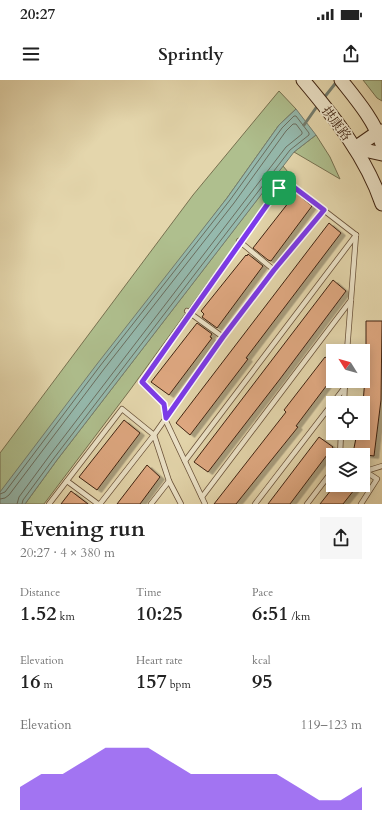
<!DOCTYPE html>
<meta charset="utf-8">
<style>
:root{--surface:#fff;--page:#f6f6f6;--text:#222;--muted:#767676;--accent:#7c3aed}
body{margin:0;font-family:Cardo,"Noto Serif SC",serif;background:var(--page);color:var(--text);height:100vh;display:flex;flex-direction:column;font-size:15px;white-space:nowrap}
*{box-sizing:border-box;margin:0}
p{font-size:13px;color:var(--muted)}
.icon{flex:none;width:22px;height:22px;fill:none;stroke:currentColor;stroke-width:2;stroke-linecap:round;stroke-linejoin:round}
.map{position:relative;height:424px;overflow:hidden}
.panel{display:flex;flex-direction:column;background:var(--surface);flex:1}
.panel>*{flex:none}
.needle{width:26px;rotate:307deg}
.controls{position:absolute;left:326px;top:264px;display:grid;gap:8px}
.controls a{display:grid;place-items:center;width:44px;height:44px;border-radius:0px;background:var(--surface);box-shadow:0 2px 10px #0003;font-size:20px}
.pin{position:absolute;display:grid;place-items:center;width:34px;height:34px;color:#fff;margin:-17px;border-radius:8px;box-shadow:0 2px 6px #0006}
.round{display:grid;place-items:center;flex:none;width:42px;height:42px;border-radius:0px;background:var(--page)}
.head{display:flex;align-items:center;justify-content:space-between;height:68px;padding:0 20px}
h1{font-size:22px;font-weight:700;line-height:30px}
.figures{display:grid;grid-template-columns:repeat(3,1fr);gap:6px;height:68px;padding:4px 20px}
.figures div{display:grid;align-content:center}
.figures b{font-size:20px;font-weight:700}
.figures small{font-size:11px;font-weight:400}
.figures p{font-size:11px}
.chart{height:112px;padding:8px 20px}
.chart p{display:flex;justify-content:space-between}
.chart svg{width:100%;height:72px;margin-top:4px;fill:var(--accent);opacity:.7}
.status{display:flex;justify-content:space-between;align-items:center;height:28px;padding:0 20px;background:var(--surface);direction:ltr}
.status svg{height:11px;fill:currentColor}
header{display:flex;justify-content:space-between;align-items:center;height:52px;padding:0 20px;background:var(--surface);font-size:18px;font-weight:700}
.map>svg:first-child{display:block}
.green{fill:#afbf8e;stroke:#777150}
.water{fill:#95b9ad;stroke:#737d6f}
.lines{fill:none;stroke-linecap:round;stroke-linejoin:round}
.shore{stroke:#6a6e5f;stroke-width:1}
.stream{stroke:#737d6f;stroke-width:3}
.building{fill:#e0a982;stroke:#3f2311;filter:url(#shadow)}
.service-casing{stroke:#685038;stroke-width:6}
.secondary-casing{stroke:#3f2311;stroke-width:15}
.service{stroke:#ede4c9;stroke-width:4.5}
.secondary{stroke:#ede4c9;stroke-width:13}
.route-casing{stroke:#fff;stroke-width:8}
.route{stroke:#7c3aed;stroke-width:5}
.labels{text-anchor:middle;stroke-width:3.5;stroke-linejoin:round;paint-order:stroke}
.street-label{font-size:13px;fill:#3f2311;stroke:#ede4c9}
</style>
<div class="status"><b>20:27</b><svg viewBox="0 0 49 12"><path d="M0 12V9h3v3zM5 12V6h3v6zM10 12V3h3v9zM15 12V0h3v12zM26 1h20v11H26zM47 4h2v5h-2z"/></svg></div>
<header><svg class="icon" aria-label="menu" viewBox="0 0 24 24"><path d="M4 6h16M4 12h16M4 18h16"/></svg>Sprintly<svg class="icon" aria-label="share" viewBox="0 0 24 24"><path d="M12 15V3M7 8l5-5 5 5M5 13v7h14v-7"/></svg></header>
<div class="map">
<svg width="382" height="424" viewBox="0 0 382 424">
<defs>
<filter id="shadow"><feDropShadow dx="4.5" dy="2.5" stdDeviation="0" flood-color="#0004"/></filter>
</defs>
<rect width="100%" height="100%" fill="#e4d6ac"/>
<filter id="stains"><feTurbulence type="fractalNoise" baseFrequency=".005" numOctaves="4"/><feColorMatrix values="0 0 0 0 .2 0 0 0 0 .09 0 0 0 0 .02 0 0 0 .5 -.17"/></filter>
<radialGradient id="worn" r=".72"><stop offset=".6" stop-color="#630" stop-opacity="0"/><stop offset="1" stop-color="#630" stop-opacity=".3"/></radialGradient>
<g class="green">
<polygon points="363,0 382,0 382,21 377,18"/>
<polygon points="279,11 296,29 279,45 227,118 0,414 0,373 193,115"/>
<polygon points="316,55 330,77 340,99 294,72"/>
<polygon points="283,86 288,92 130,310 44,424 25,424 57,380"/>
</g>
<polygon class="water" points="296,29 316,55 294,72 57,380 25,424 0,424 0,412 97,284 227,118 279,45"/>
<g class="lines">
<g class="shore">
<polyline points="0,414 5,412 100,286 230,120 282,48 294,36 296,36 309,53 309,55 290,70 54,378 23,420 22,424"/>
<polyline points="0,419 5,418 9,415 104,289 234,123 286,51 293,44 296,44 302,52 302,54 286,67 50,375 19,417 17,424"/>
</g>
<g class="stream">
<polyline points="323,19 338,0"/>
<polyline points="304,45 318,25"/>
</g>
</g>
<g class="building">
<polygon points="296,113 312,126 271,181 268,180 253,168"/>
<polygon points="329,143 341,153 246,278 248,279 190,355 176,343"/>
<polygon points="248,174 263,186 217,248 202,237 204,234 201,231 246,175 247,176"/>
<polygon points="333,200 346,211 280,299 208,392 194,382"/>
<polygon points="366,241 382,241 381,320 374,376 353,373 357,353 363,353 363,323 366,286"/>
<polygon points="197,243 212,254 210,257 212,258 169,315 151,302"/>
<polygon points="325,277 333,282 333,297 296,346 298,347 236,424 214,424 286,332 284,330"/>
<polygon points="124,340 140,353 97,410 79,397"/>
<polygon points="319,357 333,367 290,424 268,424"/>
<polygon points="147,385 160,397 140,424 117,424"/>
<polygon points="335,405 358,405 343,424 320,424"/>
<polygon points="71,411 88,424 61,424"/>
</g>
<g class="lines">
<defs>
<g id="service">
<polyline points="239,161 274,190"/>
<polyline points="187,231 223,257"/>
<polyline points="347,271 356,155"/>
<polyline points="344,323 345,301"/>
<polyline points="340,375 341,353"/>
<polyline points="185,381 356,155"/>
<polyline points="366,391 382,386"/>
<polyline points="67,401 98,424"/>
<polyline points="202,417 351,220"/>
<polyline points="49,424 122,329 154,355 223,257 274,190 324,130"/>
<polyline points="100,424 154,355 169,401 181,424"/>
<polyline points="151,424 169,401"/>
<polyline points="205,424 165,339 164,324 142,302 279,107 291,105 356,155"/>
<polyline points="255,424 345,307"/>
<polyline points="307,424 333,390"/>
<polyline points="361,424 377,399 363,390"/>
</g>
<g id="secondary">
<path d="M303 0C335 38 366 77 382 124"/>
<path d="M341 0C356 19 374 40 382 64"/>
<polyline points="355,68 378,52 382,51"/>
<polyline points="355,68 382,74"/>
</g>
</defs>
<use href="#service" class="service-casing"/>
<use href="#secondary" class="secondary-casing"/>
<use href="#service" class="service"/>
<use href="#secondary" class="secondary"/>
</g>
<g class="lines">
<defs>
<polygon id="route" points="291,105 324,130 274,190 223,257 166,338 164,324 142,302 279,108"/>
</defs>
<use href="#route" class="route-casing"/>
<use href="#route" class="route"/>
</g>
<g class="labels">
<g class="street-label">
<text transform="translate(337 43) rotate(53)" y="5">拱康路</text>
</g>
</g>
<rect width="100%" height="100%" filter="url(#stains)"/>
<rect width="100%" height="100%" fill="url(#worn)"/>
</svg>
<div class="controls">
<a><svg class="needle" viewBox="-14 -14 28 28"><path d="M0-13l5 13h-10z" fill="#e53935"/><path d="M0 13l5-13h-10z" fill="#767676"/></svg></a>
<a><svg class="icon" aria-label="locate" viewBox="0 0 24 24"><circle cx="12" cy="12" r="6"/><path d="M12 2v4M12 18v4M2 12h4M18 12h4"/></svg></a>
<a><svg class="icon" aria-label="layers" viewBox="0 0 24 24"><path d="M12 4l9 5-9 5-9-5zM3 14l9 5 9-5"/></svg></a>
</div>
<div class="pin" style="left:279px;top:108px;background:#1e9e55"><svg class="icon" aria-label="arrive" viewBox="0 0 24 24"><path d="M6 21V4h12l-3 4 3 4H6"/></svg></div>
</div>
<section class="panel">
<div class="head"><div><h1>Evening run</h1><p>20:27 · 4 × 380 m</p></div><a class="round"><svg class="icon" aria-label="share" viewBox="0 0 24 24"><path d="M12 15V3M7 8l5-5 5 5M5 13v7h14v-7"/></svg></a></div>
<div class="figures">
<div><p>Distance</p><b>1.52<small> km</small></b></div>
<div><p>Time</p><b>10:25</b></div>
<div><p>Pace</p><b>6:51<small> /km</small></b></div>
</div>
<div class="figures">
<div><p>Elevation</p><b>16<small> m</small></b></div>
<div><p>Heart rate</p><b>157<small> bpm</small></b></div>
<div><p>kcal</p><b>95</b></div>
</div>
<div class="chart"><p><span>Elevation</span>119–123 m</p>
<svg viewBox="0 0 160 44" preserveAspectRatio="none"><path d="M0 44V30L10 22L20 22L30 14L40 6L50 6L60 6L70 14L80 22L90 22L100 22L110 22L120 22L130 30L140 38L150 38L160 30V44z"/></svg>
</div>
</section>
